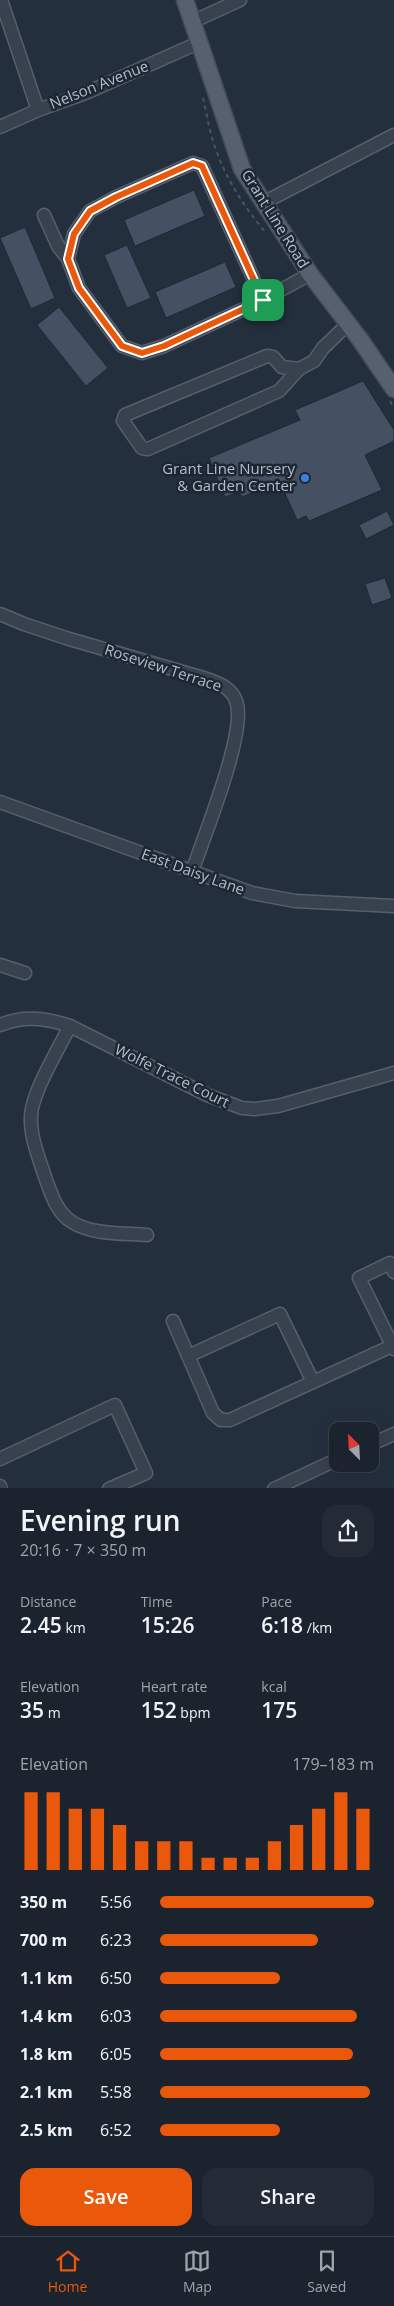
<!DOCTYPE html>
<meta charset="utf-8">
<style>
:root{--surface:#1b232e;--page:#242b36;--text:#f1f3f6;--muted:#a0a4aa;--line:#39404a;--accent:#ea580c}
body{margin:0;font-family:"Open Sans",sans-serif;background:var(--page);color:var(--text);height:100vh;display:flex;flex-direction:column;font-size:19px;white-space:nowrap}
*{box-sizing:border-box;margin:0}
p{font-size:16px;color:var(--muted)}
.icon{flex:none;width:28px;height:28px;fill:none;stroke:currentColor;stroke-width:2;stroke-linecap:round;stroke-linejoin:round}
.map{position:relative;height:1488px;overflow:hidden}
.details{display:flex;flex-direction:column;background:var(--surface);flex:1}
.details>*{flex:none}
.needle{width:32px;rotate:336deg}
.controls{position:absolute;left:329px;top:1422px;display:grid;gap:10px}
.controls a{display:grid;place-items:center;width:50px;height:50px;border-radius:10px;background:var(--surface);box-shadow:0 5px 20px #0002,0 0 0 1px var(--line);font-size:25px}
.pin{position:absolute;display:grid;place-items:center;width:42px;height:42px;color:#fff;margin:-21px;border-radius:10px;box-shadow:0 2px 8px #0006}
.round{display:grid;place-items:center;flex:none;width:52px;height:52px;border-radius:15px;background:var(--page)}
.overview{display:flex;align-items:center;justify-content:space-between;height:85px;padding:0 20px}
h1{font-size:28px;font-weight:600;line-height:38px}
.stats{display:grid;grid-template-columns:repeat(3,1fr);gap:8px;height:85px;padding:5px 20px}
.stats div{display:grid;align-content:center}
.stats b{font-size:21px;font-weight:600}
.stats small{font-size:14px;font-weight:400}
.stats p{font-size:14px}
.chart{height:140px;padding:10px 20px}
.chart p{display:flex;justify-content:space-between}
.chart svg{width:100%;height:90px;margin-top:5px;stroke:var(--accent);stroke-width:6}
.primary-button{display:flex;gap:10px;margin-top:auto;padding:10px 20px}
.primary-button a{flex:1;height:58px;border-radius:15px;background:var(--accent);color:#fff;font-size:20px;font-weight:600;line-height:58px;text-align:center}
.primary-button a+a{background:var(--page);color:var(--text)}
ul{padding:0 20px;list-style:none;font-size:16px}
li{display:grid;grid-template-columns:80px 60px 1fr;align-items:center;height:38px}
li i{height:12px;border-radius:6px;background:var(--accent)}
.tabs{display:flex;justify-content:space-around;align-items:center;height:70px;border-top:1px solid var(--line);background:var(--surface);font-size:14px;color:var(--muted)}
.tabs a{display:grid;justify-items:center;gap:2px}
.tabs .selected{color:var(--accent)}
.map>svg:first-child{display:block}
.building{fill:#455162;stroke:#1f2835}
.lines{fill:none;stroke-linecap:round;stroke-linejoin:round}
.minor-casing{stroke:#565f6c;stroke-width:15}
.major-casing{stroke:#414a57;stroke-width:19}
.path{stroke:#44595c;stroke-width:2;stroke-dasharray:4 4;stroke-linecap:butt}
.minor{stroke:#38414e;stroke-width:12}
.major{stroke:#56606e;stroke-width:16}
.route-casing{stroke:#fff;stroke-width:10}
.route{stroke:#ea580c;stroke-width:6}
.shop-dot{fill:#3f7fe0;stroke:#1d2633;stroke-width:2}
.labels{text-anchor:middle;stroke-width:5;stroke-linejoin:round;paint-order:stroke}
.street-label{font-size:15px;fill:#b4bcc9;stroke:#1d2633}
.poi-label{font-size:15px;fill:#b4bcc9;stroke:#1d2633;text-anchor:end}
</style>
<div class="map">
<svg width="394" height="1489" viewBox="0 0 394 1489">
<rect width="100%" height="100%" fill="#242f3e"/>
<g class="building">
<polygon points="194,190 205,216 135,246 124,220"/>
<polygon points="25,227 55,298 31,309 0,238"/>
<polygon points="127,245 151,298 127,308 104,255"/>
<polygon points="225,262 236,287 166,318 155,292"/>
<polygon points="59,307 108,368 86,386 37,325"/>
<polygon points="363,381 394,430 394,441 365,455 382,490 309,521 306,516 297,520 283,489 274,493 271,485 242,497 239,492 225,497 209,458 300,420 295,410"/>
<polygon points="387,511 394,525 366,539 359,525"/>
<polygon points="385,578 392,598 372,605 365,584"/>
</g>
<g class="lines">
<defs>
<g id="minor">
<polyline points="1,0 38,110"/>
<polyline points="192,22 240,0"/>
<polyline points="0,127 38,110 86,93 198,43"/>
<polyline points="263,203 394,135"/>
<polyline points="44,215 58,246 68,259"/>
<polyline points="263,300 202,166 193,163 116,197 90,211 74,234 68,259 79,288 122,346 142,353 164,346 263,300 310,274"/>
<polyline points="299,369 282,367 273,357 267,356 125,415 123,421 142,448 148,449 279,391 299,369 314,361 323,348 348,324"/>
<path d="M0 614 24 624 66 638 207 679C219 684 231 687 236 701 248 730 203 838 192 872"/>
<polyline points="0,802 252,893 295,901 394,906"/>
<polyline points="0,965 25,973"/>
<path d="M0 1025C24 1015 46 1018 70 1026L207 1095 242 1108 254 1109 278 1106 394 1073"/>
<path d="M70 1026C59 1048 31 1094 31 1117 30 1137 39 1158 45 1177 51 1193 56 1212 72 1222 92 1235 124 1233 147 1235"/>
<polyline points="394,1272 390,1263 359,1278 394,1349"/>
<polyline points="173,1321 213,1413 221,1420 230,1420 394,1345"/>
<polyline points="188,1356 280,1314 313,1382"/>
<polyline points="370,1445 394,1434"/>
<polyline points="0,1459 115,1405 146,1473 109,1489"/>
<polyline points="0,1486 1,1489"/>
<polyline points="274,1489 338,1459"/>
</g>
<polyline id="major" points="185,0 242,169 310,274 359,338 394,389"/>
</defs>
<use href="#minor" class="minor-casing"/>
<use href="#major" class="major-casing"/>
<g class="path">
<path d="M203 98C207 114 209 131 215 147 226 179 244 207 266 233"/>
<polyline points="390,401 394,408"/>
<polyline points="347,1468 355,1464"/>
</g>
<use href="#minor" class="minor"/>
<use href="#major" class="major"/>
</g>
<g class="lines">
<defs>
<polygon id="route" points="193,163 202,166 263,300 164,346 142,353 122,346 79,288 68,259 74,234 90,211 116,197"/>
</defs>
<use href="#route" class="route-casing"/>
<use href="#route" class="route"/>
</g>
<circle class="shop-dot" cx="305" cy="478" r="5"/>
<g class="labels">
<g class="street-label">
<text transform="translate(99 85) rotate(-22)" y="5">Nelson Avenue</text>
<text transform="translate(275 219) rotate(58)" y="5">Grant Line Road</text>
<text transform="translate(163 668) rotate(18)" y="5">Roseview Terrace</text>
<text transform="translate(193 872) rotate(20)" y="5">East Daisy Lane</text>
<text transform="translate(172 1076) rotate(26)" y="5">Wolfe Trace Court</text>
</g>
<g class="poi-label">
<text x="295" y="474">Grant Line Nursery<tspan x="295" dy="17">&amp; Garden Center</tspan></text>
</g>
</g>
</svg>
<div class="controls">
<a><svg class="needle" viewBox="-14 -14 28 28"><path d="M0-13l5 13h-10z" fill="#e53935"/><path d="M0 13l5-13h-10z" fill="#a0a4aa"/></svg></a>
</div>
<div class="pin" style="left:263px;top:300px;background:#1e9e55"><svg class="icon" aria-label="arrive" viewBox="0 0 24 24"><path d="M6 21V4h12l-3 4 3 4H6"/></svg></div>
</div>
<section class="details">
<div class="overview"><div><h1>Evening run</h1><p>20:16 · 7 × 350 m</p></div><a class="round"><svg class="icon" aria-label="share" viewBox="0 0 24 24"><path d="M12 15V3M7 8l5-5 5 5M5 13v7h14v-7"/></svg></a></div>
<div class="stats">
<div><p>Distance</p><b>2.45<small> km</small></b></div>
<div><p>Time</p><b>15:26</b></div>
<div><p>Pace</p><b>6:18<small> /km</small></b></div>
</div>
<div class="stats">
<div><p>Elevation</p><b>35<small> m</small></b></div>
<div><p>Heart rate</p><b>152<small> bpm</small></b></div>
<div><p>kcal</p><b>175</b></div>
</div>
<div class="chart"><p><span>Elevation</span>179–183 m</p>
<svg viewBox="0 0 160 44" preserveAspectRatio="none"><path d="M5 44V6M15 44V6M25 44V14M35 44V14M45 44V22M55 44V30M65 44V30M75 44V30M85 44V38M95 44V38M105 44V38M115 44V30M125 44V22M135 44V14M145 44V6M155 44V14"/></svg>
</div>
<ul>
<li><b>350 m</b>5:56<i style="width:100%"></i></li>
<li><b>700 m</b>6:23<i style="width:74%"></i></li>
<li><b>1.1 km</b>6:50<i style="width:56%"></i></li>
<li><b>1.4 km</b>6:03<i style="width:92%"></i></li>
<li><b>1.8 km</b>6:05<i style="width:90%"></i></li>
<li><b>2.1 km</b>5:58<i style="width:98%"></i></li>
<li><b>2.5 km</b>6:52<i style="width:56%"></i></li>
</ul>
<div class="primary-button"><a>Save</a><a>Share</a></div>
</section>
<nav class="tabs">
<a class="selected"><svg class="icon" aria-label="home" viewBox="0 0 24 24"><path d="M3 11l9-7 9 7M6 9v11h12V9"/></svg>Home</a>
<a><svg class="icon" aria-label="map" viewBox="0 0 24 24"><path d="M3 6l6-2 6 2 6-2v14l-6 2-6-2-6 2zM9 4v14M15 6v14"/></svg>Map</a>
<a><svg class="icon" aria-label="saved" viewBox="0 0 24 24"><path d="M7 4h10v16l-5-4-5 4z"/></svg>Saved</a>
</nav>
